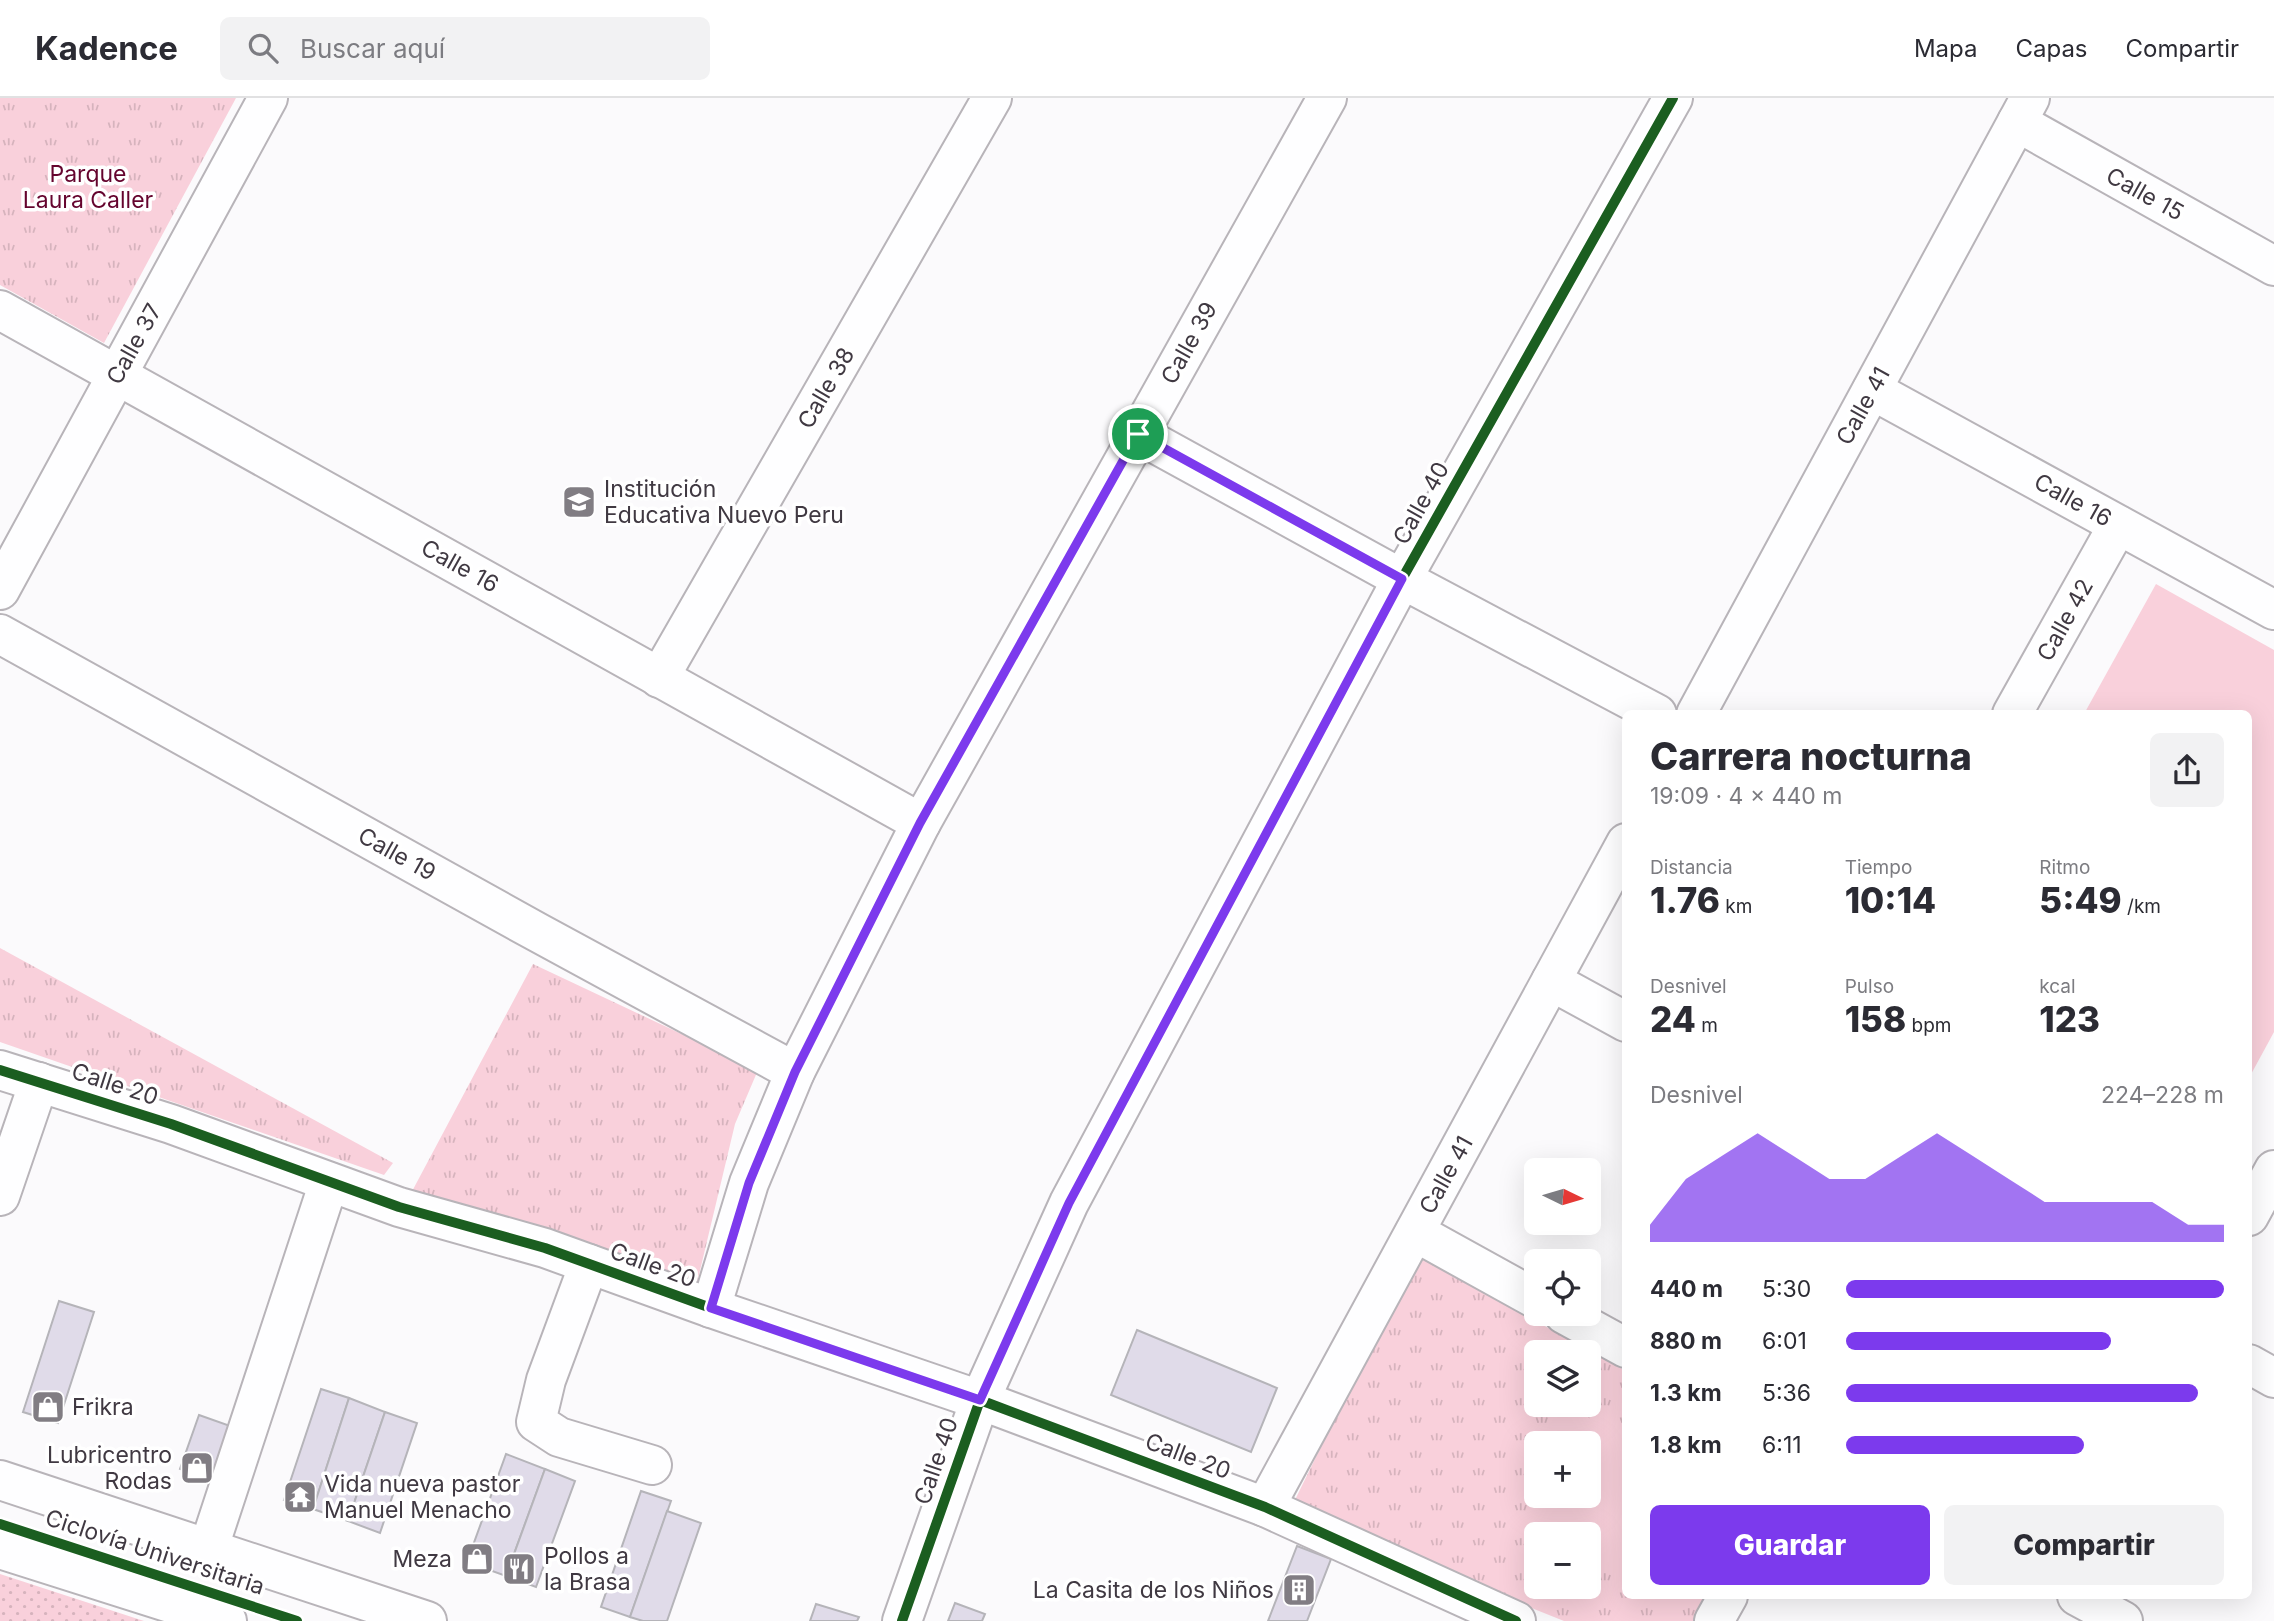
<!DOCTYPE html>
<html lang="es">
<meta charset="utf-8">
<style>
:root{--surface:#fff;--page:#f2f2f3;--text:#2b2b33;--muted:#7c7c81;--line:#e1e1e2;--accent:#7c3aed}
body{margin:0;font-family:Inter,sans-serif;background:var(--page);color:var(--text);height:100vh;display:flex;flex-direction:column;font-size:26px;white-space:nowrap}
*{box-sizing:border-box;margin:0}
p{font-size:23px;color:var(--muted)}
.icon{flex:none;width:38px;height:38px;fill:none;stroke:currentColor;stroke-width:2;stroke-linecap:round;stroke-linejoin:round}
.map{position:relative;flex:1;overflow:hidden}
.side{position:absolute;left:1622px;top:612px;width:630px;height:889px;display:flex;flex-direction:column;background:var(--surface);border-radius:10px;box-shadow:0 7px 28px #0002}
.side>*{flex:none}
.needle{width:46px;rotate:95deg}
.tools{position:absolute;left:1524px;top:1060px;display:grid;gap:14px}
.tools a{display:grid;place-items:center;width:77px;height:77px;border-radius:10px;background:var(--surface);box-shadow:0 7px 28px #0002;font-size:35px}
.pin{position:absolute;display:grid;place-items:center;width:60px;height:60px;color:#fff;margin:-30px;border:4px solid #fff;border-radius:50%;box-shadow:0 2px 7px #0007}
.round{display:grid;place-items:center;flex:none;width:74px;height:74px;border-radius:10px;background:var(--page)}
.overview{display:flex;align-items:center;justify-content:space-between;height:119px;padding:0 28px}
h1{font-size:38px;font-weight:800;line-height:52px}
.metrics{display:grid;grid-template-columns:repeat(3,1fr);gap:10px;height:119px;padding:7px 28px}
.metrics div{display:grid;align-content:center}
.metrics b{font-size:35px;font-weight:800}
.metrics small{font-size:19px;font-weight:400}
.metrics p{font-size:19px}
.chart{height:196px;padding:14px 28px}
.chart p{display:flex;justify-content:space-between}
.chart svg{width:100%;height:126px;margin-top:7px;fill:var(--accent);opacity:.7}
.primary-button{display:flex;gap:14px;margin-top:auto;padding:14px 28px}
.primary-button a{flex:1;height:80px;border-radius:10px;background:var(--accent);color:#fff;font-size:28px;font-weight:800;line-height:80px;text-align:center}
.primary-button a+a{background:var(--page);color:var(--text)}
ul{padding:0 28px;list-style:none;font-size:23px}
li{display:grid;grid-template-columns:112px 84px 1fr;align-items:center;height:52px}
li i{height:18px;border-radius:9px;background:var(--accent)}
header{display:flex;align-items:center;gap:42px;box-sizing:border-box;height:98px;padding:0 35px;background:var(--surface);border-bottom:2px solid var(--line)}
header strong{font-size:33px}
nav{display:flex;gap:38px;margin-inline-start:auto;font-size:24px}
.search{width:490px;height:63px;background:var(--page);display:flex;align-items:center;gap:18px;box-sizing:border-box;padding:0 24px;border-radius:10px;color:var(--muted);font-size:26px}
.map>svg:first-child{display:block}
.grass{fill:url(#grass-dots)}
.park{fill:url(#park-tufts);fill-rule:evenodd}
.garden{fill:#f9d0db}
.building{fill:#e0dbe9;stroke:#b5b4b9;stroke-width:2}
.lines{fill:none;stroke-linecap:round;stroke-linejoin:round}
.street-casing{stroke:#b8b4b9;stroke-width:42}
.secondary-casing{stroke:#b8b4b9;stroke-width:42}
.primary-casing{stroke:#b8b4b9;stroke-width:42}
.street{stroke:#fefeff;stroke-width:38}
.secondary{stroke:#fefeff;stroke-width:38}
.primary{stroke:#fefeff;stroke-width:38}
.cycleway-casing{stroke:#fff;stroke-width:15}
.cycleway{stroke:#1b5e20;stroke-width:10}
.route-casing{stroke:#fff;stroke-width:14}
.route{stroke:#7c3aed;stroke-width:9}
.labels{text-anchor:middle;stroke-width:7;stroke-linejoin:round;paint-order:stroke}
.park-label{font-size:23px;fill:#65042e;stroke:#fff}
.street-label{font-size:23px;fill:#403942;stroke:#fff}
.poi-label{font-size:23px;fill:#403942;stroke:#fff;text-anchor:start}
</style>
<header>
<strong>Kadence</strong>
<div class="search"><svg class="icon" aria-label="search" viewBox="0 0 24 24"><circle cx="10" cy="10" r="6"/><path d="M15 15l6 6"/></svg>Buscar aquí</div>
<nav><a>Mapa</a><a>Capas</a><a>Compartir</a></nav>
</header>
<div class="map">
<svg width="2274" height="1523" viewBox="0 0 2274 1523">
<defs>
<pattern id="grass-dots" width="8" height="8" patternUnits="userSpaceOnUse" patternTransform="scale(1.75)"><rect width="8" height="8" fill="#f9d0db"/><path d="M2 2h.1M6 6h.1" fill="none" stroke="#d6b3bd" stroke-width="1.8" stroke-linecap="round"/></pattern>
<pattern id="park-tufts" width="24" height="20" patternUnits="userSpaceOnUse" patternTransform="scale(1.75)"><rect width="24" height="20" fill="#f9d0db"/><path d="M3 7l-1-3M5 7V3M7 7l1-3M15 17l-1-3M17 17v-4M19 17l1-3" fill="none" stroke="#d6b3bd"/></pattern>
</defs>
<rect width="100%" height="100%" fill="#fbfafc"/>
<polygon class="grass" points="0,1476 144,1523 0,1523"/>
<g class="park">
<polygon points="0,0 236,0 104,245 0,187"/>
<polygon points="0,850 393,1065 384,1077 0,944"/>
<polygon points="533,866 758,972 735,1026 697,1185 409,1099"/>
<path d="M1415 1156 1626 1273V1498H1707L1693 1523H1564L1491 1494 1294 1404ZM1536 1255H1589V1307H1536ZM1536 1346H1589V1398H1536ZM1536 1437H1589V1489H1536Z"/>
</g>
<g class="garden">
<polygon points="2156,486 2274,552 2274,934 2249,980 2249,616 2084,616"/>
<polygon points="1578,1314 1626,1340 1626,1477 1589,1457 1589,1437 1551,1437 1522,1421 1536,1393 1536,1398 1589,1398 1589,1346 1561,1346"/>
</g>
<g class="building">
<polygon points="59,1203 94,1214 58,1325 23,1314"/>
<polygon points="1137,1232 1277,1290 1251,1354 1111,1297"/>
<polygon points="321,1291 349,1300 313,1411 284,1402"/>
<polygon points="349,1300 385,1314 348,1423 313,1411"/>
<polygon points="385,1314 417,1325 380,1435 348,1423"/>
<polygon points="199,1317 236,1330 217,1384 180,1371"/>
<polygon points="506,1356 545,1371 506,1478 467,1464"/>
<polygon points="545,1371 575,1383 536,1489 506,1478"/>
<polygon points="641,1393 671,1403 630,1519 601,1509"/>
<polygon points="667,1413 701,1425 667,1523 643,1523 630,1519"/>
<polygon points="1297,1448 1331,1461 1307,1523 1268,1523"/>
<polygon points="955,1505 985,1516 982,1523 948,1523"/>
<polygon points="816,1506 859,1519 857,1523 810,1523"/>
</g>
<g class="lines">
<defs>
<g id="street">
<polyline points="2017,24 2274,168"/>
<polyline points="0,212 921,725"/>
<polyline points="1872,292 2274,512"/>
<polyline points="1138,336 1402,481 1657,616"/>
<polyline points="0,492 268,0"/>
<polyline points="0,536 537,834 795,974"/>
<polyline points="659,580 992,0"/>
<polyline points="1696,616 2030,0"/>
<polyline points="2012,616 2118,427"/>
<polyline points="1551,883 1626,924"/>
<polyline points="0,972 171,1026 399,1109 545,1150 711,1210 980,1302 1265,1409 1516,1523"/>
<polyline points="0,1098 39,984"/>
<polyline points="2249,1118 2274,1072"/>
<polyline points="1415,1134 1536,1201"/>
<polyline points="589,1166 546,1282 536,1324 559,1339 652,1367"/>
<polyline points="711,1210 749,1085 795,974 921,725 1327,0"/>
<polyline points="1564,1216 1626,1250"/>
<polyline points="2249,1266 2274,1280"/>
<polyline points="1265,1409 1626,745"/>
<polyline points="209,1449 329,1084"/>
<polyline points="2077,1498 2123,1523"/>
<polyline points="902,1523 980,1302 1069,1105 1402,481 1673,0"/>
<polyline points="1714,1523 1728,1498"/>
</g>
<polyline id="secondary" points="0,1382 427,1523"/>
<polyline id="primary" points="0,1451 227,1523"/>
</defs>
<use href="#street" class="street-casing"/>
<use href="#secondary" class="secondary-casing"/>
<use href="#primary" class="primary-casing"/>
<use href="#street" class="street"/>
<use href="#secondary" class="secondary"/>
<use href="#primary" class="primary"/>
<defs>
<g id="cycleway">
<polyline points="0,972 171,1026 399,1109 545,1150 711,1210 980,1302 1265,1409 1516,1523"/>
<polyline points="0,1426 297,1523"/>
<polyline points="902,1523 980,1302 1069,1105 1402,481 1673,0"/>
</g>
</defs>
<use href="#cycleway" class="cycleway-casing"/>
<use href="#cycleway" class="cycleway"/>
</g>
<g class="lines">
<defs>
<polygon id="route" points="1138,336 1402,481 1069,1105 980,1302 711,1210 749,1085 795,974 920,725"/>
</defs>
<use href="#route" class="route-casing"/>
<use href="#route" class="route"/>
</g>
<defs>
<symbol id="school-square" viewBox="-11 -11 22 22"><rect x="-9" y="-9" width="18" height="18" rx="4" fill="#817d83" stroke="#fff"/><path d="M0-5L7-2L0 1L-7-2ZM-4 1L0 2.5L4 1V4Q0 6-4 4Z" fill="#fff"/></symbol>
<symbol id="shop-square" viewBox="-11 -11 22 22"><rect x="-9" y="-9" width="18" height="18" rx="4" fill="#817d83" stroke="#fff"/><path d="M-5-2.5h2.3a2.7 3.5 0 0 1 5.4 0H5L5.5 6h-11ZM-1.5-2.5h3a1.5 2.3 0 0 0-3 0Z" fill="#fff"/></symbol>
<symbol id="temple-square" viewBox="-11 -11 22 22"><rect x="-9" y="-9" width="18" height="18" rx="4" fill="#817d83" stroke="#fff"/><path d="M0-6L5-2H3V0L6.5 2.5H4V6H1.5V3h-3V6H-4V2.5H-6.5L-3 0V-2H-5Z" fill="#fff"/></symbol>
<symbol id="restaurant-square" viewBox="-11 -11 22 22"><rect x="-9" y="-9" width="18" height="18" rx="4" fill="#817d83" stroke="#fff"/><path d="M-5-6h1v4h1v-4h1v4h1v-4h1v5L-1.5 .5V6h-2V.5L-5-1ZM5-6V6H3V1.5H1.5Q1.5-4 5-6Z" fill="#fff"/></symbol>
<symbol id="building-square" viewBox="-11 -11 22 22"><rect x="-9" y="-9" width="18" height="18" rx="4" fill="#817d83" stroke="#fff"/><path d="M-4-6H4V6H1V3H-1V6H-4ZM-2.5-4.3h1.7v1.8h-1.7ZM.8-4.3h1.7v1.8H.8ZM-2.5-1h1.7V.8h-1.7ZM.8-1h1.7V.8H.8Z" fill="#fff"/></symbol>
</defs>
<g fill-rule="evenodd">
<use href="#school-square" x="560" y="385" width="38" height="38"/>
<use href="#shop-square" x="29" y="1290" width="38" height="38"/>
<use href="#shop-square" x="178" y="1351" width="38" height="38"/>
<use href="#temple-square" x="281" y="1380" width="38" height="38"/>
<use href="#shop-square" x="458" y="1442" width="38" height="38"/>
<use href="#restaurant-square" x="500" y="1452" width="38" height="38"/>
<use href="#building-square" x="1280" y="1473" width="38" height="38"/>
</g>
<g class="labels">
<g class="park-label">
<text x="88" y="84">Parque<tspan x="88" dy="26">Laura Caller</tspan></text>
</g>
<g class="street-label">
<text transform="translate(2145 96) rotate(29)" y="8">Calle 15</text>
<text transform="translate(1189 245) rotate(-61)" y="8">Calle 39</text>
<text transform="translate(134 246) rotate(-61)" y="8">Calle 37</text>
<text transform="translate(826 290) rotate(-60)" y="8">Calle 38</text>
<text transform="translate(1863 308) rotate(-61)" y="8">Calle 41</text>
<text transform="translate(2073 402) rotate(29)" y="8">Calle 16</text>
<text transform="translate(1421 405) rotate(-61)" y="8">Calle 40</text>
<text transform="translate(460 468) rotate(29)" y="8">Calle 16</text>
<text transform="translate(2065 522) rotate(-61)" y="8">Calle 42</text>
<text transform="translate(397 756) rotate(29)" y="8">Calle 19</text>
<text transform="translate(115 986) rotate(18)" y="8">Calle 20</text>
<text transform="translate(1446 1077) rotate(-61)" y="8">Calle 41</text>
<text transform="translate(653 1167) rotate(20)" y="8">Calle 20</text>
<text transform="translate(1188 1358) rotate(21)" y="8">Calle 20</text>
<text transform="translate(936 1363) rotate(-71)" y="8">Calle 40</text>
<text transform="translate(155 1454) rotate(18)" y="8">Ciclovía Universitaria</text>
</g>
<g class="poi-label">
<text x="604" y="399">Institución<tspan x="604" dy="26">Educativa Nuevo Peru</tspan></text>
<text x="72" y="1317">Frikra</text>
<text x="172" y="1365" text-anchor="end">Lubricentro<tspan x="172" dy="26">Rodas</tspan></text>
<text x="324" y="1394">Vida nueva pastor<tspan x="324" dy="26">Manuel Menacho</tspan></text>
<text x="544" y="1466">Pollos a<tspan x="544" dy="26">la Brasa</tspan></text>
<text x="452" y="1469" text-anchor="end">Meza</text>
<text x="1274" y="1500" text-anchor="end">La Casita de los Niños</text>
</g>
</g>
</svg>
<div class="tools">
<a><svg class="needle" viewBox="-14 -14 28 28"><path d="M0-13l5 13h-10z" fill="#e53935"/><path d="M0 13l5-13h-10z" fill="#7c7c81"/></svg></a>
<a><svg class="icon" aria-label="locate" viewBox="0 0 24 24"><circle cx="12" cy="12" r="6"/><path d="M12 2v4M12 18v4M2 12h4M18 12h4"/></svg></a>
<a><svg class="icon" aria-label="layers" viewBox="0 0 24 24"><path d="M12 4l9 5-9 5-9-5zM3 14l9 5 9-5"/></svg></a>
<a>+</a>
<a>−</a>
</div>
<div class="pin" style="left:1138px;top:336px;background:#1e9e55"><svg class="icon" aria-label="arrive" viewBox="0 0 24 24"><path d="M6 21V4h12l-3 4 3 4H6"/></svg></div>
<section class="side">
<div class="overview"><div><h1>Carrera nocturna</h1><p>19:09 · 4 × 440 m</p></div><a class="round"><svg class="icon" aria-label="share" viewBox="0 0 24 24"><path d="M12 15V3M7 8l5-5 5 5M5 13v7h14v-7"/></svg></a></div>
<div class="metrics">
<div><p>Distancia</p><b>1.76<small> km</small></b></div>
<div><p>Tiempo</p><b>10:14</b></div>
<div><p>Ritmo</p><b>5:49<small> /km</small></b></div>
</div>
<div class="metrics">
<div><p>Desnivel</p><b>24<small> m</small></b></div>
<div><p>Pulso</p><b>158<small> bpm</small></b></div>
<div><p>kcal</p><b>123</b></div>
</div>
<div class="chart"><p><span>Desnivel</span>224–228 m</p>
<svg viewBox="0 0 160 44" preserveAspectRatio="none"><path d="M0 44V38L10 22L20 14L30 6L40 14L50 22L60 22L70 14L80 6L90 14L100 22L110 30L120 30L130 30L140 30L150 38L160 38V44z"/></svg>
</div>
<ul>
<li><b>440 m</b>5:30<i style="width:100%"></i></li>
<li><b>880 m</b>6:01<i style="width:70%"></i></li>
<li><b>1.3 km</b>5:36<i style="width:93%"></i></li>
<li><b>1.8 km</b>6:11<i style="width:63%"></i></li>
</ul>
<div class="primary-button"><a>Guardar</a><a>Compartir</a></div>
</section>
</div>
